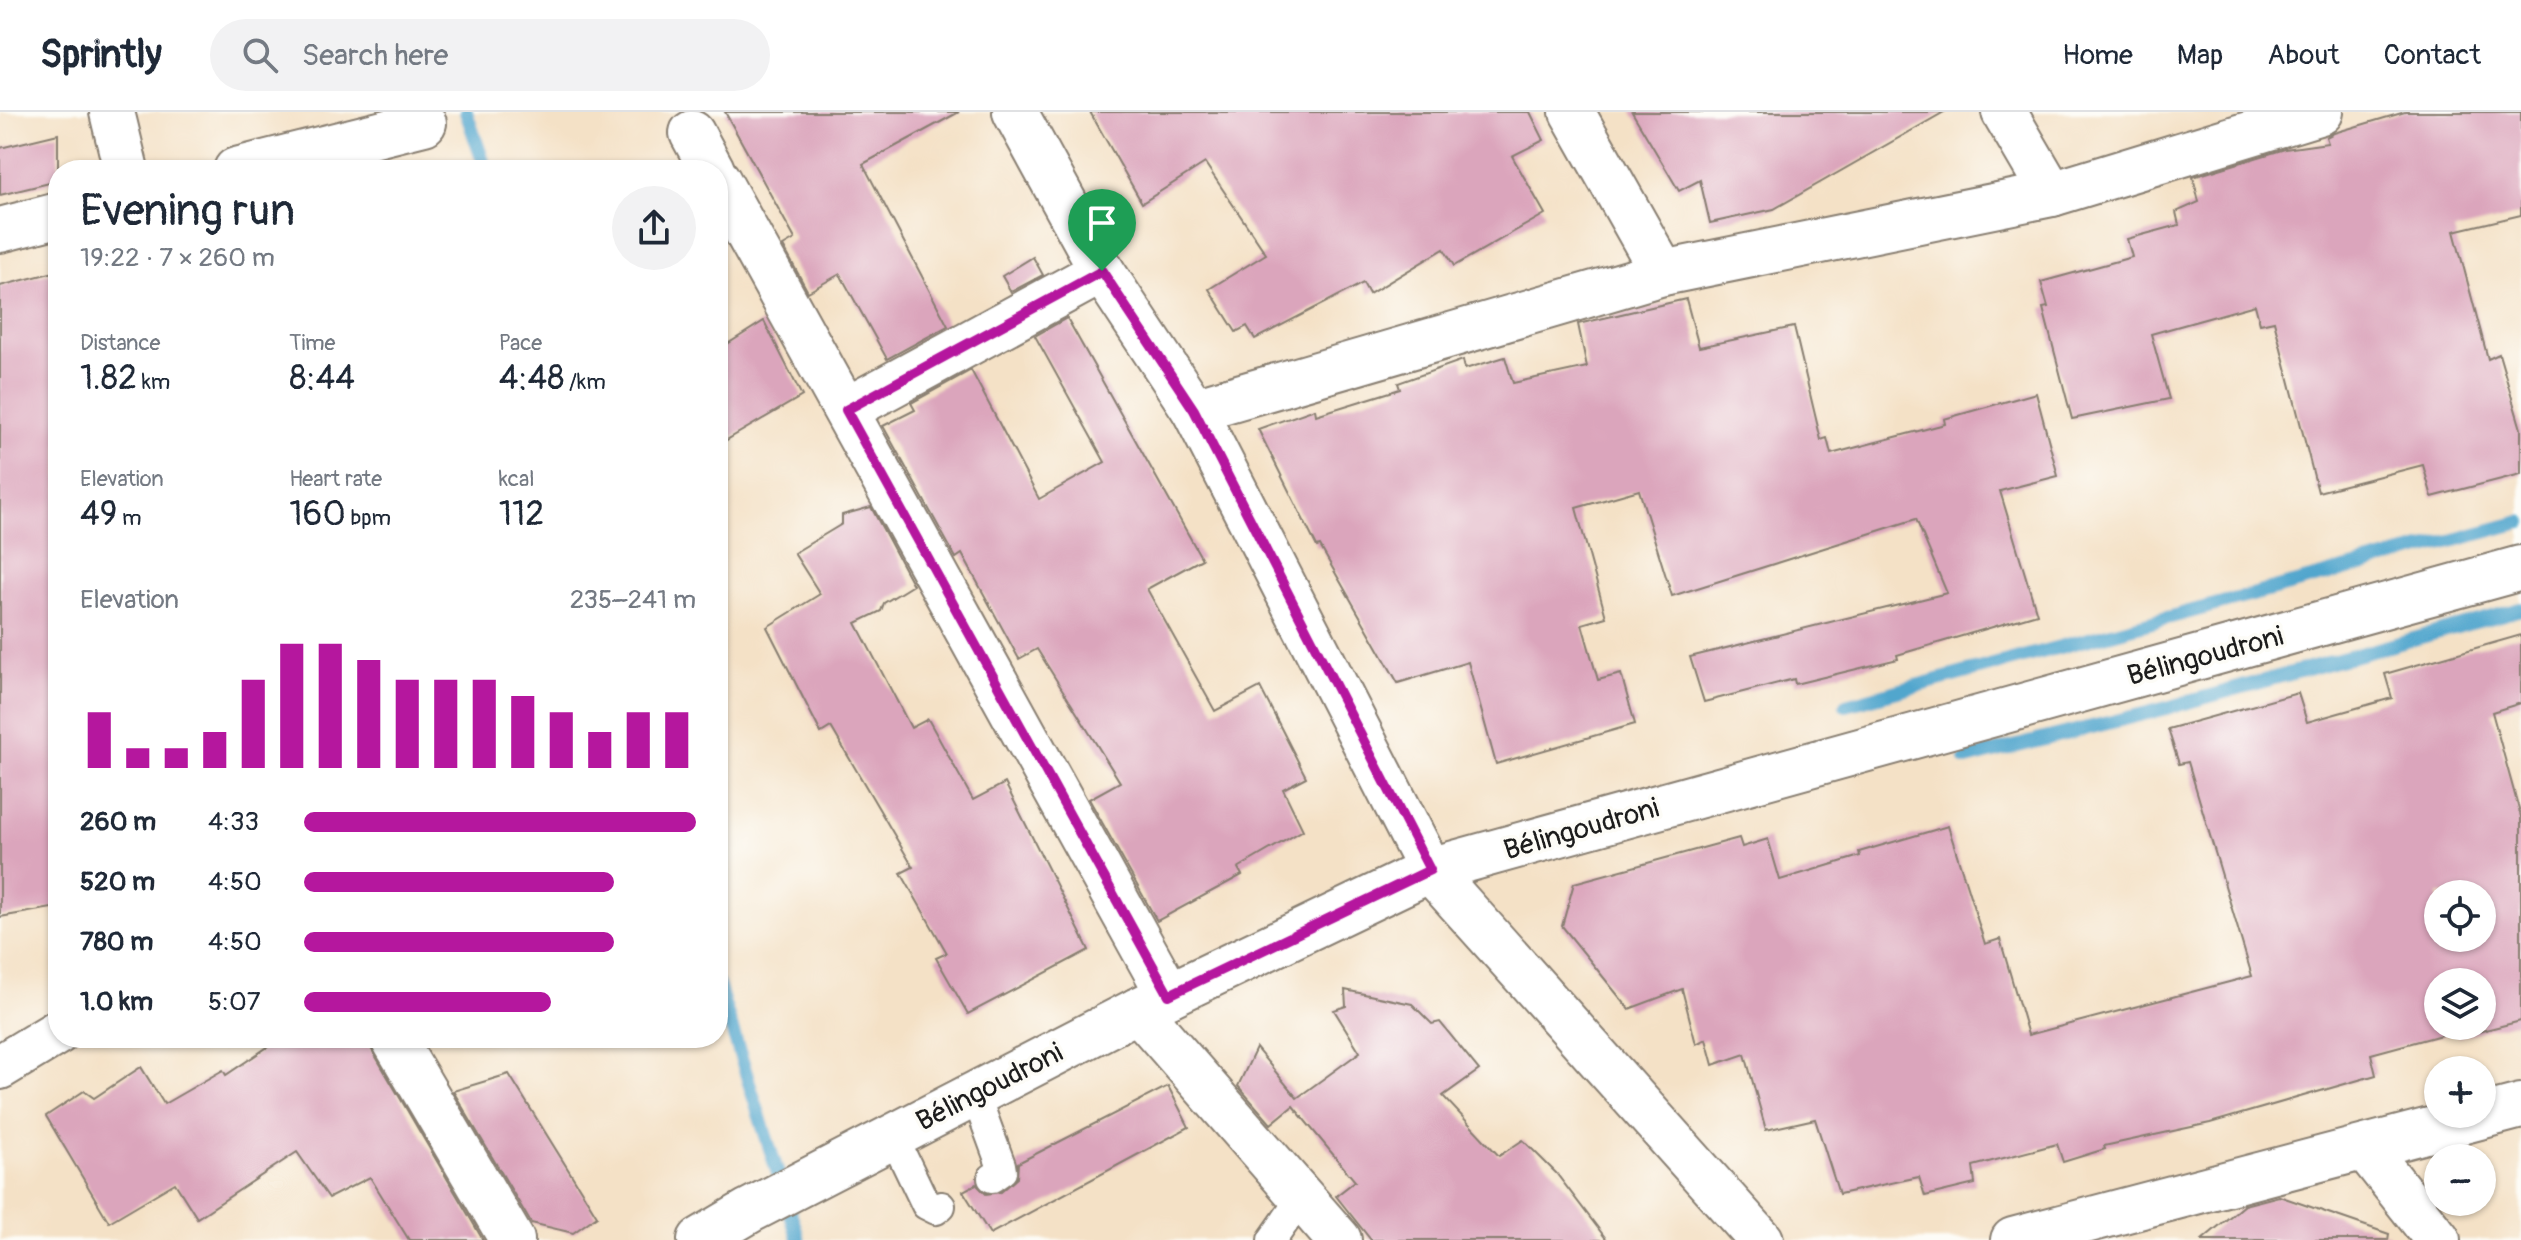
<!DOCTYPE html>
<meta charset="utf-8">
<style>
:root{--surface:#fff;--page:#f2f2f3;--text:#1f2937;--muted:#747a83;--line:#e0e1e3;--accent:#b5179e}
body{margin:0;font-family:Pangolin,sans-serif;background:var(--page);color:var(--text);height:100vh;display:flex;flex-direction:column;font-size:30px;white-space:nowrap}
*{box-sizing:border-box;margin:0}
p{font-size:26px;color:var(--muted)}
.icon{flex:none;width:44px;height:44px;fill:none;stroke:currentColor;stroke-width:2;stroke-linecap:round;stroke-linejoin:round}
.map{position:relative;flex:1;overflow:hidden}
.panel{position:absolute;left:48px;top:48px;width:680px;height:888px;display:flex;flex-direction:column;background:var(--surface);border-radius:32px;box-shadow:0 2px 6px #0004}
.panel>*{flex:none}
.tools{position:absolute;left:2424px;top:768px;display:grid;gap:16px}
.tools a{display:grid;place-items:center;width:72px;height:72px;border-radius:50%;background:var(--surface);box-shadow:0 2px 6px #0004;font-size:40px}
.pin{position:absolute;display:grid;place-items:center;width:68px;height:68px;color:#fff;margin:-82px -34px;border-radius:50% 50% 50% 0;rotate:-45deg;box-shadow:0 0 8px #0007}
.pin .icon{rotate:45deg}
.round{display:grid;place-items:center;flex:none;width:84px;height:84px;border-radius:42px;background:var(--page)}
.head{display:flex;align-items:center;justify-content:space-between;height:136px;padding:0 32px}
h1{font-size:44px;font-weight:600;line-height:60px}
.stats{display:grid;grid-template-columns:repeat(3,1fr);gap:12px;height:136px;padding:8px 32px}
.stats div{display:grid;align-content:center}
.stats b{font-size:34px;font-weight:600}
.stats small{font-size:22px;font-weight:400}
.stats p{font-size:22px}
.chart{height:224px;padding:16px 32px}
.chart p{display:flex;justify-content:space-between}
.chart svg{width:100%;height:144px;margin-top:8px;stroke:var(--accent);stroke-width:6}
ul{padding:0 32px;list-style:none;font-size:26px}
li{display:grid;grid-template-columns:128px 96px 1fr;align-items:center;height:60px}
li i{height:20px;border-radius:10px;background:var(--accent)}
header{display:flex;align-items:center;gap:48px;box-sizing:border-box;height:112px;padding:0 40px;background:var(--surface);border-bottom:2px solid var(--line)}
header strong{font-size:38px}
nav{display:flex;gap:44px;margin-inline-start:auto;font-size:28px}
.search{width:560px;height:72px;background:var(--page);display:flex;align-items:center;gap:20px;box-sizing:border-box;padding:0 28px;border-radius:44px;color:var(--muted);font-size:30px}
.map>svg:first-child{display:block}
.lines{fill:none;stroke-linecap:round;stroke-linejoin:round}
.stream{stroke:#51a6cd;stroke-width:14}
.building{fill:#dba5bc;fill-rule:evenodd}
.service-casing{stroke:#887e71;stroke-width:32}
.minor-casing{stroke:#887e71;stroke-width:48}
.tertiary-casing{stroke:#887e71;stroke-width:48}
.service{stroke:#fff;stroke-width:28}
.minor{stroke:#fff;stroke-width:44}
.tertiary{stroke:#fff;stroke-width:44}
.route-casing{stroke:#fff;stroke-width:16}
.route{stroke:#b5179e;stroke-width:10}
.labels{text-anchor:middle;stroke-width:7;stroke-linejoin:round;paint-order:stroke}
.street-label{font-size:28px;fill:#1c1c1c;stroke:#fdfcf7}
</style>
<header>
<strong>Sprintly</strong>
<div class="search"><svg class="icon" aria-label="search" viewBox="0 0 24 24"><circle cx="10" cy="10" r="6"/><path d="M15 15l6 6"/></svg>Search here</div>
<nav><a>Home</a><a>Map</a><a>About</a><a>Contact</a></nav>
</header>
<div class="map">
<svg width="2521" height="1128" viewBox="0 0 2521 1128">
<rect width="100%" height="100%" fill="#fdfcf7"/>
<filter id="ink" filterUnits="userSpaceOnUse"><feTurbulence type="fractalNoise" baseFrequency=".0125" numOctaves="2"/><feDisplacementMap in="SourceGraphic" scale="16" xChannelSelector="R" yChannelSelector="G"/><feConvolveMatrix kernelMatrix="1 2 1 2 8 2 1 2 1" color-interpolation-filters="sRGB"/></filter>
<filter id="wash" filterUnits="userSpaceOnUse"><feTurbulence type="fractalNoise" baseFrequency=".006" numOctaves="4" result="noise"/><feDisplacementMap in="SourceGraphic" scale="32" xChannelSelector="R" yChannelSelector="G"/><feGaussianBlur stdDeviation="1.8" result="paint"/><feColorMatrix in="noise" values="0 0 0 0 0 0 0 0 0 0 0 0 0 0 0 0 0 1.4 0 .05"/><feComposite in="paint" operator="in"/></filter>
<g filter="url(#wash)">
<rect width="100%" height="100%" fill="#f4e1c6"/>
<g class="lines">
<g class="stream">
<polyline points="466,0 486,58"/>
<polyline points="1846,593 2521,410"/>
<polyline points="1966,647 2167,596 2521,497"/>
<polyline points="718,873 799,1128"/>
</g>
</g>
<g id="blocks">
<g class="building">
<polygon points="725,0 959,0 863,52 948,214 887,247 840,162 808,180 783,134 795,127"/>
<polygon points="1090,0 1530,0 1544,28 1512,44 1545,102 1454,154 1444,137 1369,182 1363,171 1255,227 1247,214 1236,220 1209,177 1266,142 1205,51 1142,91"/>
<polygon points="1632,0 1944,0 1774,97 1710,111 1700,68 1679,79"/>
<polygon points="2405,0 2521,0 2521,103 2454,119 2488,247 2499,242 2521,317 2521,362 2432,385 2423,353 2318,380 2274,209 2260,212 2255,193 2151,222 2169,287 2072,307 2043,196 2048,195 2041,170 2132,145 2127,127 2179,113 2176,100 2199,90 2193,65 2285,37 2328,31 2326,25 2334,21"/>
<polygon points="58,22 58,69 0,83 0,36"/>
<polygon points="1033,145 1043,163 1011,180 1002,164"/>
<polygon points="58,159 58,795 0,805 0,174"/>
<polygon points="1686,187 1699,235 1794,215 1821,328 1827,326 1831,342 1945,312 1944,307 2036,281 2058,364 2000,379 2037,502 1897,543 1898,547 1795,572 1794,567 1704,590 1690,545 1947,481 1916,407 1672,484 1639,378 1576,396 1606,505 1582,512 1598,568 1621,562 1635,612 1496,652 1468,550 1398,571 1320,434 1317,435 1258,317 1315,297 1316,303 1400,277 1398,271 1463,248 1465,257 1505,245 1513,271 1587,255 1578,212"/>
<polygon points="1067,206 1202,447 1147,477 1215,599 1260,575 1306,665 1283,677 1303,718 1238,756 1242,763 1157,809 1089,687 1120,670 1037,537 1019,547 962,442 956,446 883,314 915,298 911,291 971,258 1039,387 1105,350 1035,224"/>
<polygon points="764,209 802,284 718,333 718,238"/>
<polygon points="871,395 913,473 884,491 881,499 856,511 911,616 928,607 973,688 1005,671 1089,838 968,902 936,846 947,841 901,761 913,755 831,615 821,621 767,515 820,482 794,441 842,412 842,403"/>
<path d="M2521 523V591L2492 600 2521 705V909L2458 925 2456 919 2371 942 2376 963 2210 1011 2104 1034 2105 1037 2063 1050 2057 1032 1973 1054 1975 1072 1925 1084 1919 1065 1839 1082 1815 1007 1766 1018 1745 942 1713 953 1706 927 1696 932 1682 877 1629 897 1562 814 1574 771 1739 726 1742 735 1768 727 1780 768 1860 744 1859 740 1948 714 1985 832 2000 827 2028 923 2252 864 2188 650 2179 652 2168 617 2298 581 2307 610 2392 586 2385 562ZM2438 782H2482V826H2438ZM2438 870H2482V914H2438Z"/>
<polygon points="1345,878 1412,892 1432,912 1440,910 1479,958 1443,984 1499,1044 1523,1028 1556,1061 1607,1128 1371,1128 1336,1084 1355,1069 1293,994 1271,1012 1238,974 1256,936 1297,986 1360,940 1334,898 1346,894"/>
<polygon points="281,926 365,926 483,1128 409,1128 370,1065 329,1086 297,1040 197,1106 175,1071 109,1110 46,1004 84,979 94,986 141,955 164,992 223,958 226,963"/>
<polygon points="509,962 597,1104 573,1121 531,1111 453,979"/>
<polygon points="1168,974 1189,1015 990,1122 963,1079 976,1072 986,1082 1001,1080 1017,1066 1018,1051"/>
<polygon points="2279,1084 2389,1122 2388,1128 2202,1128 2244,1093"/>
</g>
</g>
</g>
<g filter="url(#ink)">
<use href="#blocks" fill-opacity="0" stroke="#887e71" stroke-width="2"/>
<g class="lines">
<defs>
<g id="service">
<polyline points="975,982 1001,1053 1002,1059 992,1066"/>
<polyline points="893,1024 926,1093 936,1098 941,1094"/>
<polyline points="1272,1128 1302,1085"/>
</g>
<g id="minor">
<polyline points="112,0 126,58"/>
<polyline points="1015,0 1102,159 1194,298 1430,758"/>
<polyline points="1572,0 1663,161"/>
<polyline points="2004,0 2052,82"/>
<polyline points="692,21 712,58"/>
<polyline points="236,58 424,11"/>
<polyline points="718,68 1169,883"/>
<polyline points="0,118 58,103"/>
<polyline points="846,298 1102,159"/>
<polyline points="1194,298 1663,161 2052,82 2321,0"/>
<polyline points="1138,898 1339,1128"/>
<polyline points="393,926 512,1128"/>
<polyline points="0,955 58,920"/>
<polyline points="2366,1037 2438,1128"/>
<polyline points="2013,1128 2521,994"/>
</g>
<g id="tertiary">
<polyline points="1430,758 1761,1128"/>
<polyline points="700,1128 749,1099 1138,898 1430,758 2521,456"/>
</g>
</defs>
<use href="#service" class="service-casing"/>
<use href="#minor" class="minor-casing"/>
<use href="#tertiary" class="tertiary-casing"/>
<use href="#service" class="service"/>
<use href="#minor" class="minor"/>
<use href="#tertiary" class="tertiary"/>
</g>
</g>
<g class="lines" filter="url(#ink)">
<defs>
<polygon id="route" points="1102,159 1194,298 1430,758 1169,883 846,298"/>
</defs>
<use href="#route" class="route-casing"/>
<use href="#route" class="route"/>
</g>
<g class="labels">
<g class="street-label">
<text transform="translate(2205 543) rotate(-15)" y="10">Bélingoudroni</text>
<text transform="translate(1581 716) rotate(-16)" y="10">Bélingoudroni</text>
<text transform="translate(989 974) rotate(-27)" y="10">Bélingoudroni</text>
</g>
</g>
</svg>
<div class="tools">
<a><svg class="icon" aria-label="locate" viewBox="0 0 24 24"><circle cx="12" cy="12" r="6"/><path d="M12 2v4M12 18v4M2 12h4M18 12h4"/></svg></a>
<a><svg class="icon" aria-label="layers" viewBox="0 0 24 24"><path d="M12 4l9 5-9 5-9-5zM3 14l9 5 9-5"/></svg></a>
<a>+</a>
<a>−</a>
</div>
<div class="pin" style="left:1102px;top:159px;background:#1e9e55"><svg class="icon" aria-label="arrive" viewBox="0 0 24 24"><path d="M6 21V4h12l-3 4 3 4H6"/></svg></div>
<section class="panel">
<div class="head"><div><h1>Evening run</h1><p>19:22 · 7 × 260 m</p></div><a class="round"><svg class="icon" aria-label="share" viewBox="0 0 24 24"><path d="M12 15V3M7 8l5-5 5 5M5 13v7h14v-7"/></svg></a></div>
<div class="stats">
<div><p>Distance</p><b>1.82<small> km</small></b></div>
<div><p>Time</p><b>8:44</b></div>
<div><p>Pace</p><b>4:48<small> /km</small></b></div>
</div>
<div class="stats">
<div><p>Elevation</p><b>49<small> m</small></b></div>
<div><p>Heart rate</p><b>160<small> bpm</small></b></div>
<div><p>kcal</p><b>112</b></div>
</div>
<div class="chart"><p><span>Elevation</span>235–241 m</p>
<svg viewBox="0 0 160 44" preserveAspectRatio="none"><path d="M5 44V27M15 44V38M25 44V38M35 44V33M45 44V17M55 44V6M65 44V6M75 44V11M85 44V17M95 44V17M105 44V17M115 44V22M125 44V27M135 44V33M145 44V27M155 44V27"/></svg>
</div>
<ul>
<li><b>260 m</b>4:33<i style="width:100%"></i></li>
<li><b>520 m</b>4:50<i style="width:79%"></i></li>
<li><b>780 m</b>4:50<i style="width:79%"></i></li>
<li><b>1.0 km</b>5:07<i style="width:63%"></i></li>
</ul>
</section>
</div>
